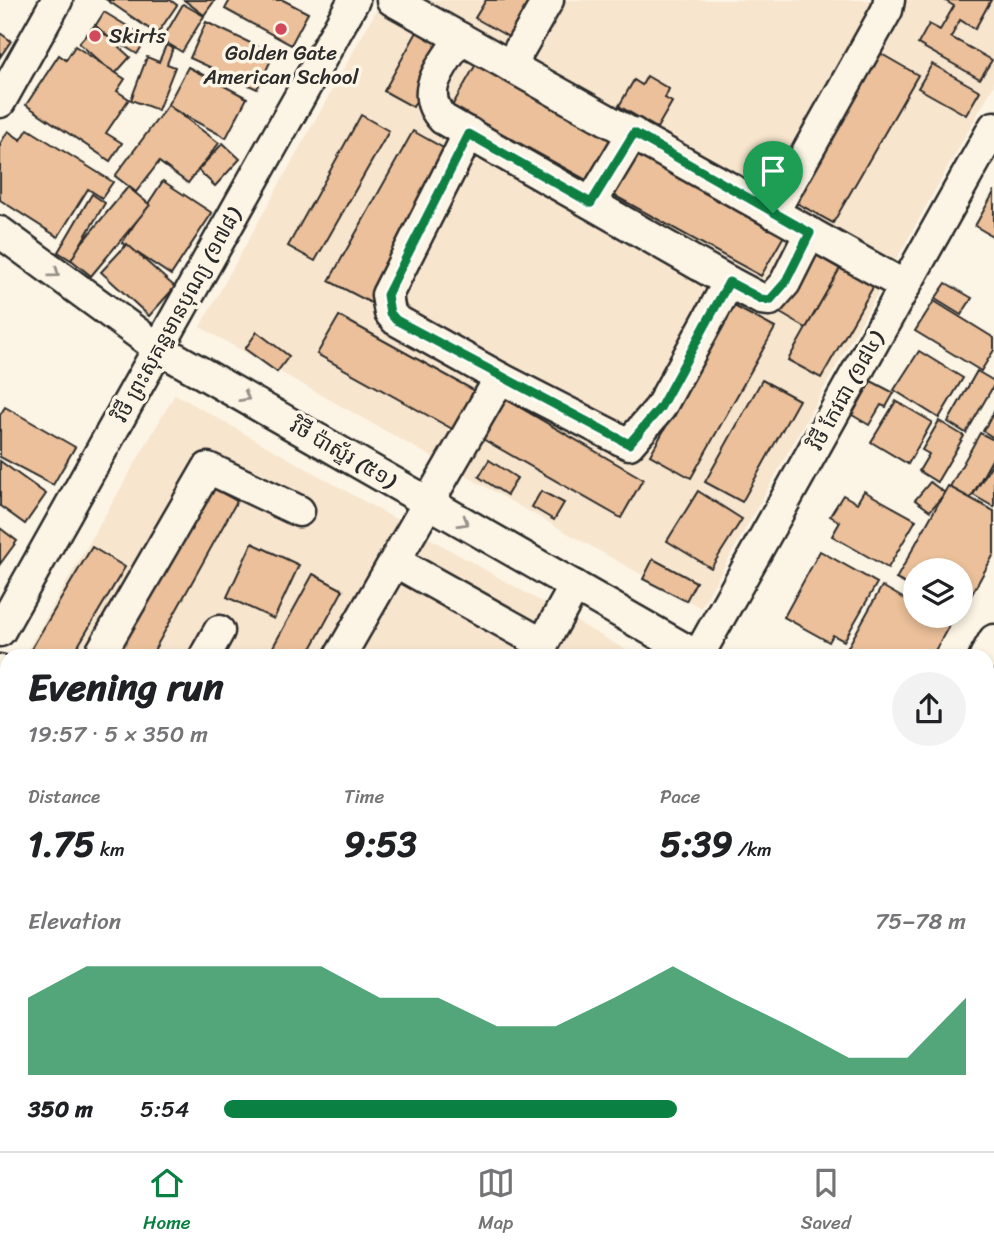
<!DOCTYPE html>
<meta charset="utf-8">
<style>
:root{--surface:#fff;--page:#f2f2f2;--text:#202124;--muted:#757577;--line:#e0e0e0;--accent:#0b8043}
body{margin:0;font-family:Sriracha,"Noto Sans Khmer",sans-serif;background:var(--page);color:var(--text);height:100vh;display:flex;flex-direction:column;font-size:26px;white-space:nowrap}
*{box-sizing:border-box;margin:0}
p{font-size:23px;color:var(--muted)}
.icon{flex:none;width:38px;height:38px;fill:none;stroke:currentColor;stroke-width:2;stroke-linecap:round;stroke-linejoin:round}
.map{position:relative;flex:1;overflow:hidden}
.side{position:absolute;left:0px;top:649px;width:994px;height:502px;display:flex;flex-direction:column;background:var(--surface);border-radius:21px 21px 0 0;box-shadow:0 4px 10px #0003}
.side>*{flex:none}
.fabs{position:absolute;left:903px;top:558px;display:grid;gap:14px}
.fabs a{display:grid;place-items:center;width:70px;height:70px;border-radius:50%;background:var(--surface);box-shadow:0 4px 10px #0003;font-size:35px}
.pin{position:absolute;display:grid;place-items:center;width:60px;height:60px;color:#fff;margin:-72px -30px;border-radius:50% 50% 50% 0;rotate:-45deg;box-shadow:0 0 7px #0007}
.pin .icon{rotate:45deg}
.round{display:grid;place-items:center;flex:none;width:74px;height:74px;border-radius:37px;background:var(--page)}
.headline{display:flex;align-items:center;justify-content:space-between;height:119px;padding:0 28px}
h1{font-size:38px;font-weight:700;line-height:52px}
.stats{display:grid;grid-template-columns:repeat(3,1fr);gap:10px;height:119px;padding:7px 28px}
.stats div{display:grid;align-content:center}
.stats b{font-size:35px;font-weight:700}
.stats small{font-size:19px;font-weight:400}
.stats p{font-size:19px}
.chart{height:196px;padding:14px 28px}
.chart p{display:flex;justify-content:space-between}
.chart svg{width:100%;height:126px;margin-top:7px;fill:var(--accent);opacity:.7}
ul{padding:0 28px;list-style:none;font-size:23px}
li{display:grid;grid-template-columns:112px 84px 1fr;align-items:center;height:52px}
li i{height:18px;border-radius:9px;background:var(--accent)}
.dock{display:flex;justify-content:space-around;align-items:center;height:98px;border-top:2px solid var(--line);background:var(--surface);font-size:19px;color:var(--muted)}
.dock a{display:grid;justify-items:center;gap:4px}
.dock .selected{color:var(--accent)}
.map>svg:first-child{display:block}
.built{fill:#f7e5ce}
.building{fill:#ebc09a;stroke:#2b2b2b;stroke-width:2}
.lines{fill:none;stroke-linecap:round;stroke-linejoin:round}
.minor-casing{stroke:#2b2b2b;stroke-width:35}
.minor{stroke:#fcf5e5;stroke-width:30}
.oneway{stroke:#949088}
.route-casing{stroke:#fff;stroke-width:14}
.route{stroke:#0b8043;stroke-width:9}
.poi-dot{fill:#d1495b;stroke:#fcf5e5;stroke-width:2.5}
.labels{text-anchor:middle;stroke-width:7;stroke-linejoin:round;paint-order:stroke}
.poi-label{font-size:21px;fill:#2b2b2b;stroke:#fcf5e5;text-anchor:start}
.street-label{font-size:21px;fill:#2b2b2b;stroke:#fcf5e5}
</style>
<div class="map">
<svg width="994" height="1151" viewBox="0 0 994 1151">
<rect width="100%" height="100%" fill="#fcf5e5"/>
<filter id="ink" filterUnits="userSpaceOnUse"><feTurbulence type="fractalNoise" baseFrequency=".0143" numOctaves="2"/><feDisplacementMap in="SourceGraphic" scale="14" xChannelSelector="R" yChannelSelector="G"/><feConvolveMatrix kernelMatrix="1 2 1 2 8 2 1 2 1" color-interpolation-filters="sRGB"/></filter>
<g filter="url(#ink)">
<g class="built">
<polygon points="382,0 994,0 994,85 701,608 200,327"/>
<polygon points="175,394 637,656 24,656"/>
</g>
<g class="building">
<polygon points="107,0 170,0 177,5 157,34"/>
<polygon points="184,0 215,0 204,15"/>
<polygon points="230,0 283,0 308,13 291,45 225,9"/>
<polygon points="486,0 540,0 516,41 475,18"/>
<polygon points="944,0 991,0 975,29 960,20 951,37 992,60 980,79 918,44 929,24 940,30 954,6"/>
<polygon points="183,4 204,16 182,52 162,40"/>
<polygon points="104,12 147,38 137,54 94,28"/>
<polygon points="206,22 274,54 257,89 190,58"/>
<polygon points="95,25 130,57 114,75 79,43"/>
<polygon points="418,30 447,46 413,107 384,91"/>
<polygon points="0,33 11,41 0,57"/>
<polygon points="166,45 173,48 167,64 175,67 158,110 131,100 147,57 159,62"/>
<polygon points="75,46 125,79 117,91 129,99 106,133 122,143 110,161 26,105 59,55 66,60"/>
<polygon points="878,52 918,75 833,223 793,201"/>
<polygon points="476,64 611,139 588,181 452,106"/>
<polygon points="932,64 980,91 966,115 918,88"/>
<polygon points="188,67 247,98 226,138 167,106"/>
<polygon points="647,76 669,89 665,98 672,102 657,128 619,106 634,80 642,85"/>
<polygon points="168,105 219,143 188,183 159,162 136,192 115,176"/>
<polygon points="361,115 389,131 315,261 288,246"/>
<polygon points="28,129 113,182 102,198 88,189 58,237 0,200 0,144 8,131 21,140"/>
<polygon points="413,131 454,154 371,303 329,281"/>
<polygon points="223,143 240,159 215,186 198,170"/>
<polygon points="631,150 785,234 761,276 608,192"/>
<polygon points="163,181 212,213 171,275 122,243"/>
<polygon points="128,187 150,205 91,276 69,258"/>
<polygon points="994,192 994,237 975,226"/>
<polygon points="92,194 105,203 71,260 58,252"/>
<polygon points="127,244 175,287 149,316 101,272"/>
<polygon points="814,254 840,269 806,328 780,313"/>
<polygon points="843,263 876,282 821,378 788,360"/>
<polygon points="946,283 972,298 961,315 935,299"/>
<polygon points="934,301 994,338 994,350 981,371 915,331"/>
<polygon points="734,306 775,328 691,478 650,455"/>
<polygon points="339,316 486,397 465,436 317,354"/>
<polygon points="257,332 289,356 277,372 245,349"/>
<polygon points="919,351 963,378 939,418 894,390"/>
<polygon points="977,371 994,381 994,385 966,433 948,422"/>
<polygon points="762,380 799,400 742,502 705,482"/>
<polygon points="871,381 894,393 886,407 881,405 869,425 852,415"/>
<polygon points="497,394 643,479 621,518 474,434"/>
<polygon points="896,401 932,422 908,464 871,442"/>
<polygon points="5,407 75,447 53,485 0,457 0,415"/>
<polygon points="994,412 994,438 983,431"/>
<polygon points="939,421 964,436 937,482 919,471 929,454 922,450"/>
<polygon points="980,433 994,440 994,456 968,503 947,492"/>
<polygon points="489,460 517,478 507,495 479,477"/>
<polygon points="0,461 46,494 25,524 0,506"/>
<polygon points="994,461 994,507 973,495"/>
<polygon points="930,482 945,493 930,511 915,500"/>
<polygon points="206,484 237,501 151,656 110,656"/>
<polygon points="948,486 994,511 994,554 961,614 961,570 915,570 915,589 896,579"/>
<polygon points="541,491 564,503 554,520 532,507"/>
<polygon points="698,491 742,519 711,568 667,541"/>
<polygon points="864,491 916,520 888,568 832,536 840,522 830,516 843,495 857,503"/>
<polygon points="0,528 17,541 0,564"/>
<polygon points="252,543 299,565 274,619 227,597"/>
<polygon points="92,547 125,567 72,656 27,656"/>
<polygon points="820,551 877,583 844,641 833,635 829,642 784,617"/>
<polygon points="653,559 696,582 686,601 643,579"/>
<polygon points="313,574 343,590 307,656 268,656"/>
<polygon points="882,586 915,605 915,616 936,616 950,624 932,656 843,656"/>
<polygon points="994,699 994,733 987,729 987,712"/>
<polygon points="987,739 994,743 992,771 987,769"/>
<polygon points="0,797 7,801 7,922 0,917"/>
<polygon points="994,893 994,924 987,920 987,905"/>
<polygon points="0,914 7,918 7,981 0,976"/>
<polygon points="987,923 994,927 994,989 987,984"/>
<polygon points="4,996 7,998 7,1027 0,1023 0,1002"/>
<polygon points="7,1077 7,1119 0,1114 0,1086"/>
<polygon points="73,1144 194,1144 201,1151 72,1151"/>
<polygon points="304,1144 338,1144 335,1151 300,1151"/>
<polygon points="498,1144 525,1144 538,1151 495,1151"/>
<polygon points="567,1144 658,1144 654,1151 578,1151"/>
<polygon points="732,1144 770,1144 774,1147 771,1151 728,1151"/>
<polygon points="826,1144 852,1144 849,1151 822,1151"/>
<polygon points="855,1144 908,1144 905,1151 852,1151"/>
</g>
<g class="lines">
<defs>
<g id="minor">
<polyline points="392,0 905,286"/>
<path d="M460 38C444 65 416 91 443 119L729 282 761 299 770 300 785 283 810 233"/>
<polyline points="510,66 548,0"/>
<polyline points="0,102 57,0"/>
<polyline points="591,203 633,133"/>
<polyline points="773,213 887,10 889,0"/>
<polyline points="0,232 158,348 697,656"/>
<polyline points="500,378 629,444 660,408 729,282"/>
<polyline points="396,562 543,644"/>
<polyline points="0,631 354,0"/>
<polyline points="99,656 208,468 299,511"/>
<polyline points="205,656 219,631"/>
<polyline points="340,656 500,378 396,320 390,313 387,295 469,133"/>
<polyline points="536,656 575,586"/>
<polyline points="698,656 994,127"/>
<polyline points="985,656 994,640"/>
<polyline points="0,670 7,673"/>
<polyline points="987,843 994,831"/>
<polyline points="987,1089 994,1076"/>
<polyline points="11,1144 19,1151"/>
<polyline points="67,1151 71,1144"/>
<polyline points="427,1151 431,1144"/>
<polyline points="702,1151 705,1144"/>
<polyline points="952,1151 955,1144"/>
</g>
</defs>
<use href="#minor" class="minor-casing"/>
<use href="#minor" class="minor"/>
</g>
<defs><path id="oneway-chevron" d="M-2-3.5L2.5 0L-2 3.5" fill="none" stroke-width="1.6" stroke-linecap="round" stroke-linejoin="round" transform="scale(1.75)"/></defs>
<g class="oneway">
<use href="#oneway-chevron" transform="translate(55 273) rotate(36)"/>
<use href="#oneway-chevron" transform="translate(245 397) rotate(30)"/>
<use href="#oneway-chevron" transform="translate(464 522) rotate(30)"/>
</g>
</g>
<g class="lines" filter="url(#ink)">
<defs>
<polygon id="route" points="634,133 810,233 785,283 770,300 761,299 729,282 660,408 629,444 396,320 390,313 387,295 469,134 591,203"/>
</defs>
<use href="#route" class="route-casing"/>
<use href="#route" class="route"/>
</g>
<g class="poi-dot">
<circle cx="281" cy="29" r="7"/>
<circle cx="95" cy="36" r="7"/>
</g>
<g class="labels">
<g class="poi-label">
<text x="109" y="43">Skirts</text>
<text x="281" y="60" text-anchor="middle">Golden Gate<tspan x="281" dy="24">American School</tspan></text>
</g>
<g class="street-label">
<text transform="translate(177 315) rotate(-61)" y="7">វិថី ព្រះសុគន្ធមានបុណ្យ (១៧៨)</text>
<text transform="translate(846 391) rotate(-61)" y="7">វិថី កែវជា (១៨៤)</text>
<text transform="translate(343 453) rotate(30)" y="7">វិថី ប៉ាស្ទ័រ (៥១)</text>
</g>
</g>
</svg>
<div class="fabs">
<a><svg class="icon" aria-label="layers" viewBox="0 0 24 24"><path d="M12 4l9 5-9 5-9-5zM3 14l9 5 9-5"/></svg></a>
</div>
<div class="pin" style="left:773px;top:213px;background:#1e9e55"><svg class="icon" aria-label="arrive" viewBox="0 0 24 24"><path d="M6 21V4h12l-3 4 3 4H6"/></svg></div>
<section class="side">
<div class="headline"><div><h1>Evening run</h1><p>19:57 · 5 × 350 m</p></div><a class="round"><svg class="icon" aria-label="share" viewBox="0 0 24 24"><path d="M12 15V3M7 8l5-5 5 5M5 13v7h14v-7"/></svg></a></div>
<div class="stats">
<div><p>Distance</p><b>1.75<small> km</small></b></div>
<div><p>Time</p><b>9:53</b></div>
<div><p>Pace</p><b>5:39<small> /km</small></b></div>
</div>
<div class="chart"><p><span>Elevation</span>75–78 m</p>
<svg viewBox="0 0 160 44" preserveAspectRatio="none"><path d="M0 44V17L10 6L20 6L30 6L40 6L50 6L60 17L70 17L80 27L90 27L100 17L110 6L120 17L130 27L140 38L150 38L160 17V44z"/></svg>
</div>
<ul>
<li><b>350 m</b>5:54<i style="width:61%"></i></li>
</ul>
</section>
</div>
<nav class="dock">
<a class="selected"><svg class="icon" aria-label="home" viewBox="0 0 24 24"><path d="M3 11l9-7 9 7M6 9v11h12V9"/></svg>Home</a>
<a><svg class="icon" aria-label="map" viewBox="0 0 24 24"><path d="M3 6l6-2 6 2 6-2v14l-6 2-6-2-6 2zM9 4v14M15 6v14"/></svg>Map</a>
<a><svg class="icon" aria-label="saved" viewBox="0 0 24 24"><path d="M7 4h10v16l-5-4-5 4z"/></svg>Saved</a>
</nav>
